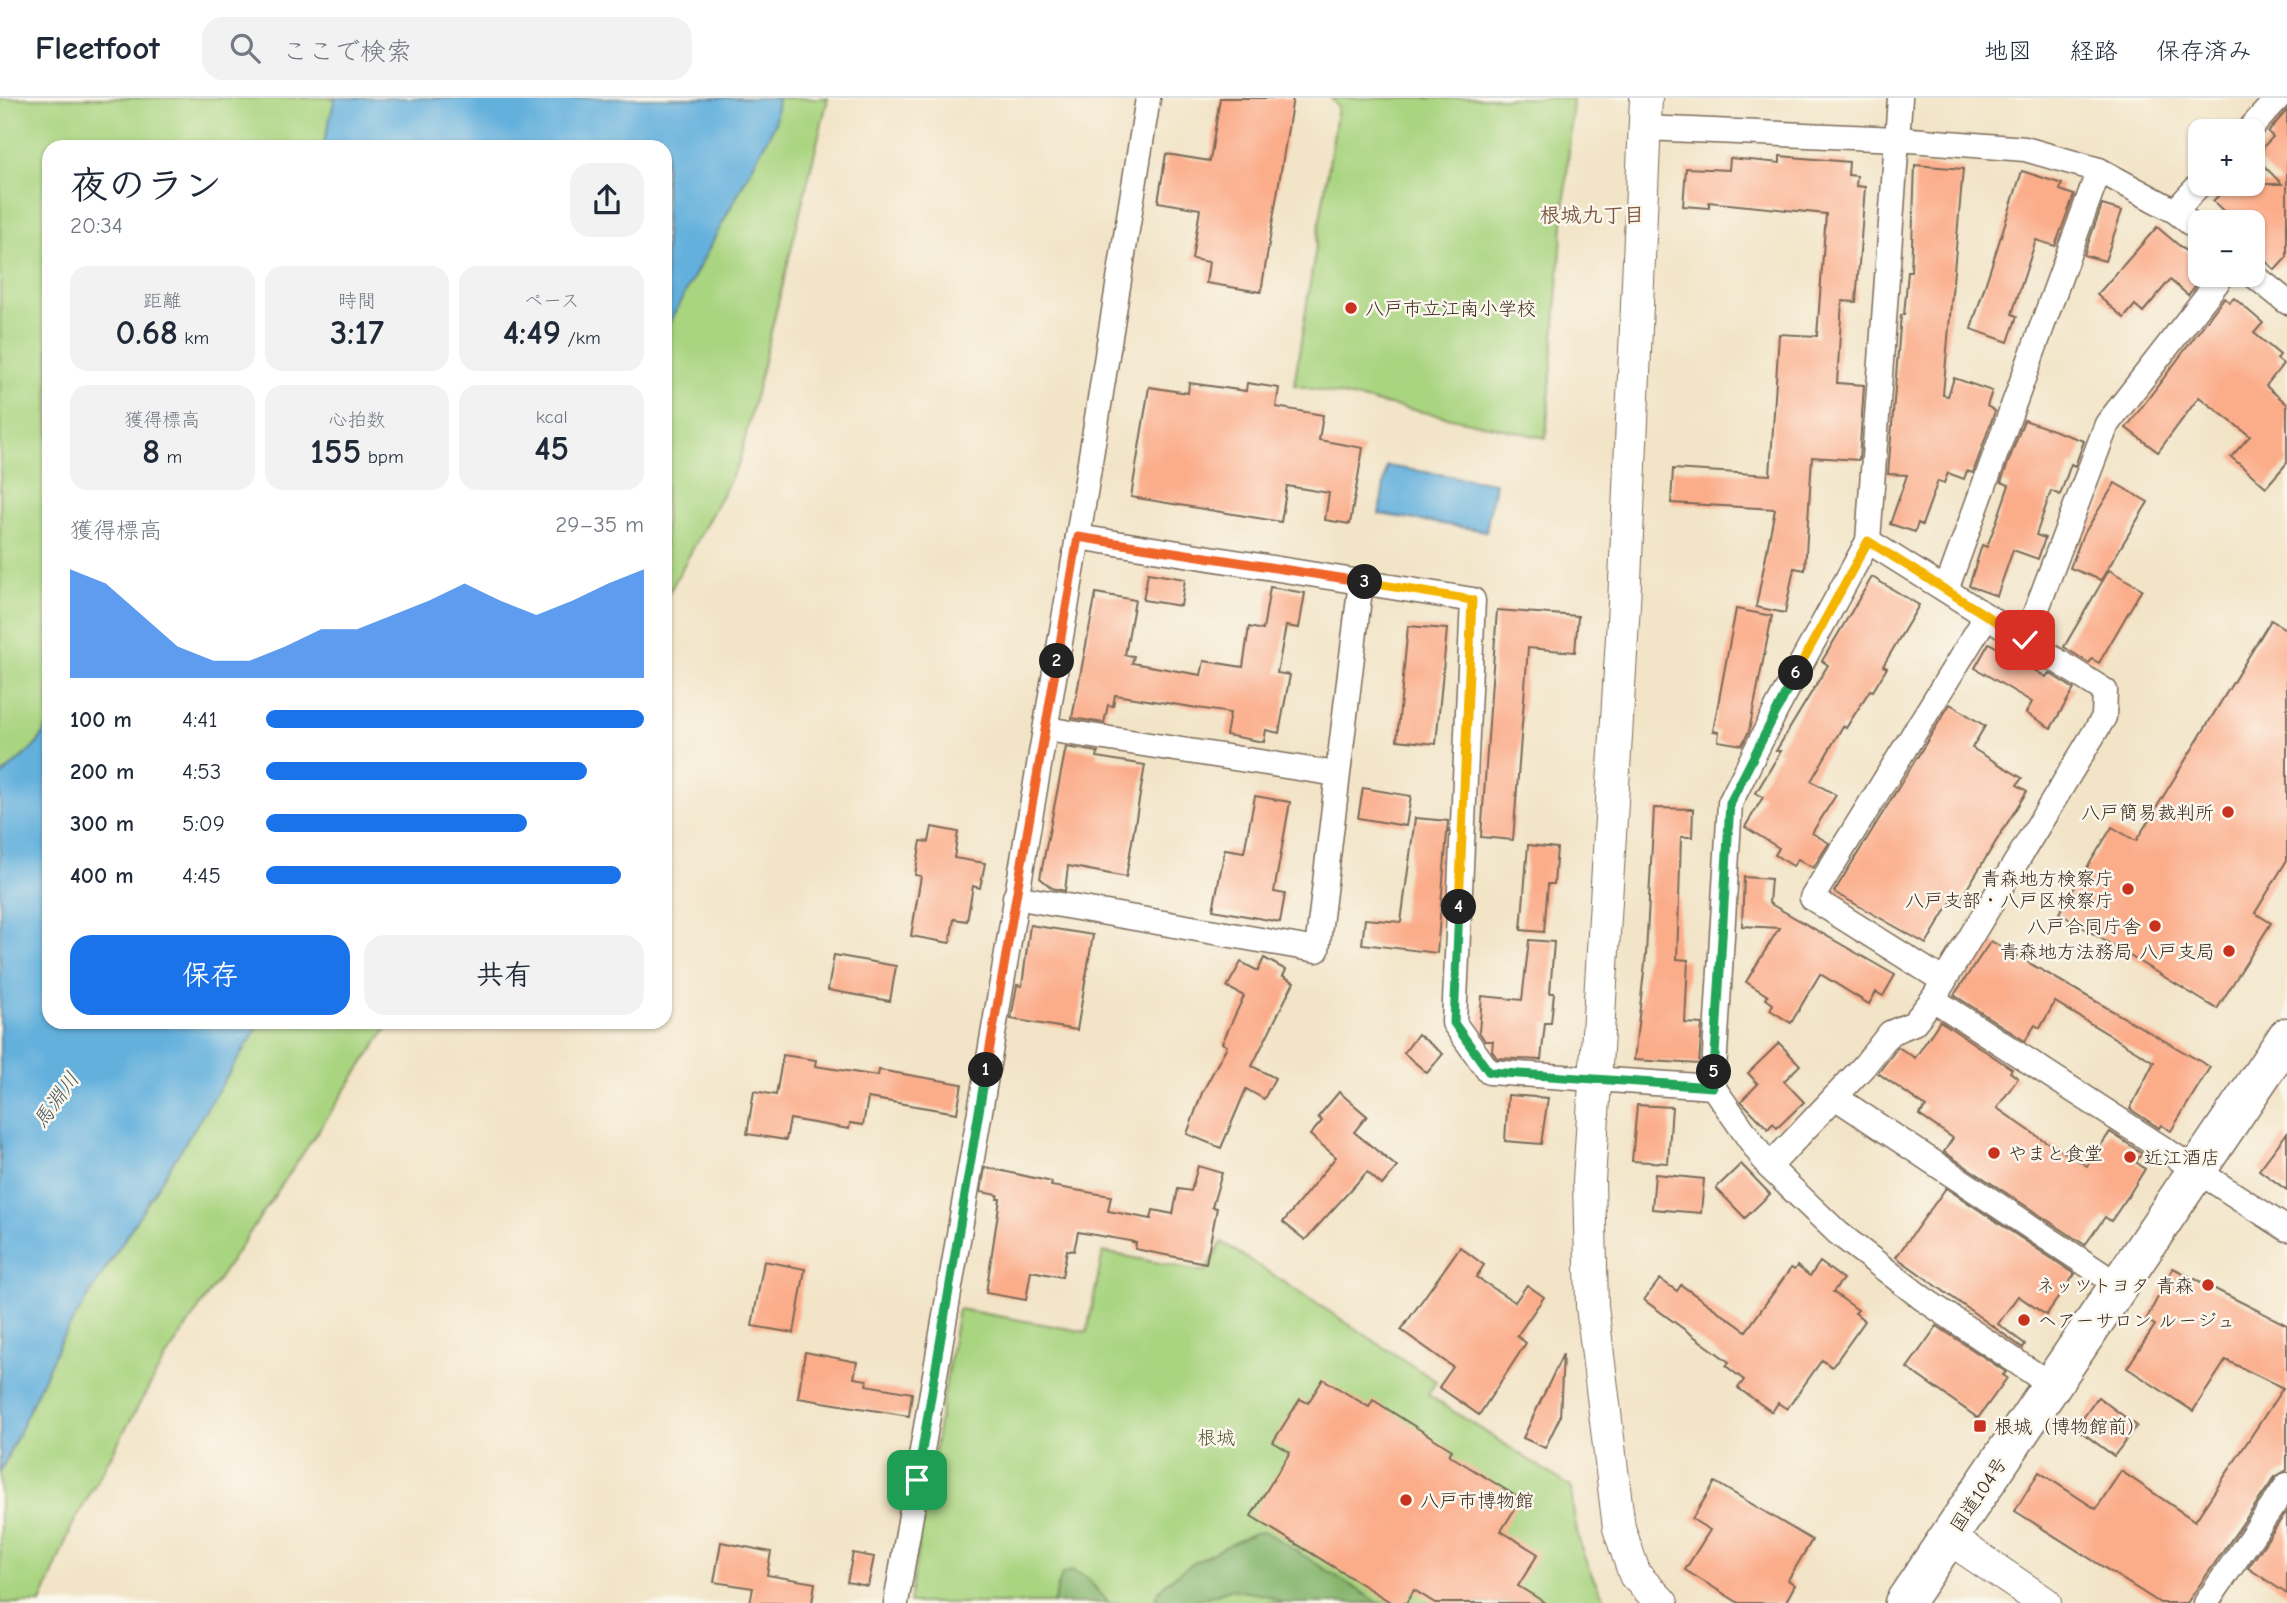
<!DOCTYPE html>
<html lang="ja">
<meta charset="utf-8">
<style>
:root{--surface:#fff;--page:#f2f2f3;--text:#1f2937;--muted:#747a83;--line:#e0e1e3;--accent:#1a73e8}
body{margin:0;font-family:"Comic Neue","Klee One",sans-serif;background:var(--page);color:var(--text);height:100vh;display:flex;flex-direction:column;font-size:26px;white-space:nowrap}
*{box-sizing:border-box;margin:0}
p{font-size:23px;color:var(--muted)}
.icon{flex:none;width:38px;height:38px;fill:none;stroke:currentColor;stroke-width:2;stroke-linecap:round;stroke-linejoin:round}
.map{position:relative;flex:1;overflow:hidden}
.side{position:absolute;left:42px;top:42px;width:630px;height:889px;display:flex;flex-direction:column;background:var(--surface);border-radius:21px;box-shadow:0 2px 5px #0004}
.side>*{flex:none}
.tools{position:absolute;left:2188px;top:21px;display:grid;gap:14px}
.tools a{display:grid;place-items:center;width:77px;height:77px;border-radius:14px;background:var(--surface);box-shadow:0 2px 5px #0004;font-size:35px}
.pin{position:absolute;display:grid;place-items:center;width:60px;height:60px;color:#fff;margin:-30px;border-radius:14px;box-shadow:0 4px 10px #0006}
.km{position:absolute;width:35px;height:35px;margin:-18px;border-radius:50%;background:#222;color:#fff;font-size:19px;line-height:35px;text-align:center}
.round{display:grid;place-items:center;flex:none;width:74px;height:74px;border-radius:21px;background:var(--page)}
.overview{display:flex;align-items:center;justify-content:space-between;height:119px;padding:0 28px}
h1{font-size:38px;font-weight:700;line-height:52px}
.figures{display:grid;grid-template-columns:repeat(3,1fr);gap:10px;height:119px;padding:7px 28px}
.figures div{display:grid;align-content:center;border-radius:18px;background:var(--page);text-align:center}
.figures b{font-size:35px;font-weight:700}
.figures small{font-size:19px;font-weight:400}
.figures p{font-size:19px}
.chart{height:196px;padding:14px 28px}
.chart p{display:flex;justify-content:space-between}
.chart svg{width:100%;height:126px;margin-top:7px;fill:var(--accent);opacity:.7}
.primary-button{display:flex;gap:14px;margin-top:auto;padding:14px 28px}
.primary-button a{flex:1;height:80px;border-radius:21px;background:var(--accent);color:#fff;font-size:28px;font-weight:700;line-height:80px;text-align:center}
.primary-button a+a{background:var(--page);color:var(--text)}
ul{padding:0 28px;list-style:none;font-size:23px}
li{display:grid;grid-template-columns:112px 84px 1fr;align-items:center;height:52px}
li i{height:18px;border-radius:9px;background:var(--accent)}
header{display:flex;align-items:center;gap:42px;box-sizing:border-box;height:98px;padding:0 35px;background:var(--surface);border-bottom:2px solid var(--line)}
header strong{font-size:33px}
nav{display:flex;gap:38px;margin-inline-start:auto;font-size:24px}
.search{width:490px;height:63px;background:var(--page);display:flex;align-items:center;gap:18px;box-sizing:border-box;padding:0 24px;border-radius:21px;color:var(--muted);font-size:26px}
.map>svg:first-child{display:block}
.green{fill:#a9d480;stroke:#727f4f;stroke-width:2}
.forest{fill:#86b66e;stroke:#607046;stroke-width:2}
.water{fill:#63b0dd;stroke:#4f6d7e;stroke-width:2}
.building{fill:#fbac89}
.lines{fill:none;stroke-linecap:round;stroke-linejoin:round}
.minor-casing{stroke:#7b6b59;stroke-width:27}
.tertiary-casing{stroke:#7b6b59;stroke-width:34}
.trunk-casing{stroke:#7b6b59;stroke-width:41}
.minor{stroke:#fff;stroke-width:24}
.tertiary{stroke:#fff;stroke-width:32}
.trunk{stroke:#fff;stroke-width:38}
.split-1-casing{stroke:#fff;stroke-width:14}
.split-2-casing{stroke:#fff;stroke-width:14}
.split-3-casing{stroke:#fff;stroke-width:14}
.split-4-casing{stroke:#fff;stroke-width:14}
.split-5-casing{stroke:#fff;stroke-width:14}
.split-6-casing{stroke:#fff;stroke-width:14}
.split-7-casing{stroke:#fff;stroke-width:14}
.split-1{stroke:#22a559;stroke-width:9}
.split-2{stroke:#f0652b;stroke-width:9}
.split-3{stroke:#f0652b;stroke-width:9}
.split-4{stroke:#f5b400;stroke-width:9}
.split-5{stroke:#22a559;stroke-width:9}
.split-6{stroke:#22a559;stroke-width:9}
.split-7{stroke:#f5b400;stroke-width:9}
.poi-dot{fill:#c8321e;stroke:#fbf7ec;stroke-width:2.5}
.labels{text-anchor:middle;stroke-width:5;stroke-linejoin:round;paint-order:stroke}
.poi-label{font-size:19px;fill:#3b2a1e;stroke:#fbf7ec;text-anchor:start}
.park-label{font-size:19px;fill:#565436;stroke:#fbf7ec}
.street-label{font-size:19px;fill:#3b2a1e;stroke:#fbf7ec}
.neighbourhood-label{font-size:21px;font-weight:bold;fill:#7e5843;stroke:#fbf7ec}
.water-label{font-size:21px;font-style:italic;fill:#495961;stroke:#fbf7ec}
</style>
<header>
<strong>Fleetfoot</strong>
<div class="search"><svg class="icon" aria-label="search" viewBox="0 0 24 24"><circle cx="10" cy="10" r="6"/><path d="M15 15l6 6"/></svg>ここで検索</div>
<nav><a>地図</a><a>経路</a><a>保存済み</a></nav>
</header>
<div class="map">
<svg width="2287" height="1505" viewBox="0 0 2287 1505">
<rect width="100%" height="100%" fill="#fbf7ec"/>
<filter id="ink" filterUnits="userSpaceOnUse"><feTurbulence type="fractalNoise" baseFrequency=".0143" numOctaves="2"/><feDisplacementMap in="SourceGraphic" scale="14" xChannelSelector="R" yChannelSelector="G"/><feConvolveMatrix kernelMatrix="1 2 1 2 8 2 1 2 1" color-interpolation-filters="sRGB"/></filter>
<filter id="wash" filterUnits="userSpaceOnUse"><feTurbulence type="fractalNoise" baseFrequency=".00686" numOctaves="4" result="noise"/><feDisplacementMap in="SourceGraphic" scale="28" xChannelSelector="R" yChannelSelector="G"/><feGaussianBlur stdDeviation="1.57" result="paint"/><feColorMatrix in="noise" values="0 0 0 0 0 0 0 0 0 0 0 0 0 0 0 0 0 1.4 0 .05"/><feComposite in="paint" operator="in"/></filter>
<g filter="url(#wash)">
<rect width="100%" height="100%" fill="#f2e4c7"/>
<g class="green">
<polygon points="0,0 335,0 323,49 49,49 49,626 37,646 0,679"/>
<polygon points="778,0 828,0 739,365 665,502 665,233 775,26"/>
<polygon points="1331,0 1573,0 1546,340 1294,287 1338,9"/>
<polygon points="261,924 391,924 161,1267 72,1428 41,1505 0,1505 0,1375 61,1242"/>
<path d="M1222 1144 1436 1283 1428 1297 1571 1389C1574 1433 1583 1469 1608 1505H909L958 1211 1087 1234 1103 1154 1205 1174Z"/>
</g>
<g class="forest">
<path d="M1266 1434 1379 1505H1283L1265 1497 1230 1491 1189 1505H1158L1155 1500C1168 1472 1227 1448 1255 1435Z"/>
<polygon points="1072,1473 1085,1478 1109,1505 1053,1505 1062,1476"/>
</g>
<g class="water">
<polygon points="335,0 778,0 775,26 665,233 665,49 323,49"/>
<polygon points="1387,368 1495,385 1486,433 1379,416"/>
<polygon points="49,626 49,924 261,924 61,1242 0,1375 0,679 37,646"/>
</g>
<g id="blocks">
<g class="building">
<polygon points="1220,0 1293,0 1261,194 1206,185 1209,164 1192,161 1200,111 1158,104 1166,56 1210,63"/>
<polygon points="2287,12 2287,159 2275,172 2252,150 2252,124 2235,124 2213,103 2230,86 2282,86 2254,58 2273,39 2268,34"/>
<polygon points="1780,58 1849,64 1848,77 1857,78 1856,88 1865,89 1856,204 1842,203 1837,285 1864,287 1859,362 1812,359 1805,472 1794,470 1785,515 1756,509 1775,411 1671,405 1673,371 1770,377 1779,236 1817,238 1826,116 1709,104 1709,110 1683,108 1686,70 1729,72 1730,60 1780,65"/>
<polygon points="1915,67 1963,71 1943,297 1948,298 1954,280 1992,293 1987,308 1995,313 1973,375 1967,373 1964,381 1948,375 1944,385 1938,383 1922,427 1918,425 1915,434 1890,426 1907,377 1888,376 1901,217 1904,217 1908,174 1911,174"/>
<polygon points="2022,73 2062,86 2060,92 2074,97 2055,148 2036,142 2012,216 2017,218 2008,244 1971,231"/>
<polygon points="2102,107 2122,113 2105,163 2084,157"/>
<polygon points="2157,129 2200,165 2202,180 2188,197 2170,182 2143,214 2135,207 2124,220 2097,197"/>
<polygon points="2224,200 2230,204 2234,200 2263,225 2254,235 2280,257 2277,261 2283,266 2266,288 2287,306 2287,365 2266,389 2231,359 2250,338 2199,299 2158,354 2126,330"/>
<polygon points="1189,285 1246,293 1247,285 1279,290 1276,309 1323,317 1319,342 1363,350 1350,426 1325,422 1329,395 1287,388 1281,424 1131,399 1149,289 1188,295"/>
<polygon points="2024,322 2084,343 2075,368 2071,366 2060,397 2051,393 2036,437 2045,440 2038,461 2013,452 1997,498 1969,488 1982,447 1987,449 1998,419 2009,387 2001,384"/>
<polygon points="2115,385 2148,404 2101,482 2070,470 2082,439"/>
<polygon points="2109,472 2142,491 2099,565 2092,561 2089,565 2064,549"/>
<polygon points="1148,475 1185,481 1181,508 1143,502"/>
<polygon points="1872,479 1919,507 1883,568 1887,570 1873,593 1870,592 1846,630 1843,628 1811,683 1836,697 1812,735 1829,745 1813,770 1798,761 1793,768 1775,757 1779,750 1745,729 1763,699 1756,695 1781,653 1776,653 1828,567 1822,563"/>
<polygon points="1270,489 1305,495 1299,530 1286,528 1277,575 1290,577 1279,635 1266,632 1264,644 1226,637 1230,615 1115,597 1113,608 1108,607 1104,625 1072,620 1096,495 1135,502 1125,557 1134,558 1132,565 1201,577 1204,563 1243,569 1249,529 1263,532"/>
<polygon points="1736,511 1772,518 1749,633 1742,647 1718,643 1719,634 1713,633"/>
<polygon points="1497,512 1578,518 1575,554 1528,550 1513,742 1481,739"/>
<polygon points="2271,522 2287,532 2287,762 2255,815 2271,825 2217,911 2059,815 2112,729 2136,743"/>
<polygon points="1408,528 1447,531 1436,646 1397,642"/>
<polygon points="1989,545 2046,579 2049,575 2074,591 2051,630 2026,615 2032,604 1975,570"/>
<polygon points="1950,606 1985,628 1972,650 2022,680 2017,687 2027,693 1960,802 1954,799 1926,846 1834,794"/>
<polygon points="1066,649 1098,654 1097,659 1145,667 1126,779 1068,768 1065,793 1052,790 1040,780"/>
<polygon points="1363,690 1411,698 1406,728 1358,720"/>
<polygon points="1255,698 1290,704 1274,794 1285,796 1280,824 1213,812 1225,751 1244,754"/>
<polygon points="1654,710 1693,711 1692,739 1681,739 1677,861 1688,862 1685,925 1702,926 1699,966 1634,962 1646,856"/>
<polygon points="1415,720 1448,723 1437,855 1362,846 1365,821 1401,824"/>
<polygon points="932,729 958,734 954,760 985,765 980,790 973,788 967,823 954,821 950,845 911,838 921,778 915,777 921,743 929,744"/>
<polygon points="1528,747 1557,750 1554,786 1548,786 1544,834 1521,832"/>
<polygon points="1744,779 1771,781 1769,805 1895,877 1883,898 1876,894 1869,906 1820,876 1791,925 1770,912 1773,906 1766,901 1768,898 1746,884 1779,830 1742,828"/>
<polygon points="1030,827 1093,837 1077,932 1011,921 1017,887 1022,888"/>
<polygon points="1529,842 1554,844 1550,895 1554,895 1551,925 1545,925 1541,962 1497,960 1492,953 1493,943 1485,943 1479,934 1482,898 1522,902"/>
<polygon points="1991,843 2210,969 2171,1033 2161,1027 2159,1030 2130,1011 2154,964 2055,904 2040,930 2035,927 2025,943 1954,897"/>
<polygon points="834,857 896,868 890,903 828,892"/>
<polygon points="1264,860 1286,872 1283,878 1294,884 1252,968 1275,980 1264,1001 1246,991 1221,1050 1187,1036 1202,995 1227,948 1222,945 1244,898 1227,889 1241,864 1258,873"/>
<polygon points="1940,923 2012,971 2010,974 2018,980 1997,1010 2040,1040 2087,1068 2110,1034 2142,1055 2136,1064 2145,1071 2129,1097 2111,1123 2105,1119 2085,1147 1944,1054 1953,1040 1919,1017 1926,1009 1878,975 1898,949 1915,960"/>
<polygon points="1418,936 1443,956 1427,975 1404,955"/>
<polygon points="1779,945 1800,967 1784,983 1804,1004 1777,1030 1773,1025 1768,1031 1741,1003 1758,986 1748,975"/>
<polygon points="783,957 816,962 815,968 878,978 879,972 962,986 957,1015 868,1000 863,1027 850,1025 849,1031 790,1021 786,1042 747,1036 754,993 776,997"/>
<polygon points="1339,994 1367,1018 1354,1034 1397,1069 1382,1087 1367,1074 1305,1142 1283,1124 1336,1059 1310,1037 1322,1023 1318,1019"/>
<polygon points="1508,997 1548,1000 1541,1046 1505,1043"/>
<polygon points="1637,1007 1672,1009 1668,1065 1632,1063"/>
<polygon points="2287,1035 2287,1092 2259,1072"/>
<polygon points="1741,1066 1770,1096 1745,1120 1716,1090"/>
<polygon points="1198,1068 1222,1075 1212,1109 1217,1110 1206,1165 1135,1151 1136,1145 1130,1143 1078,1134 1074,1153 1067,1152 1062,1179 1031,1173 1026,1202 986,1195 1000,1101 997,1101 998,1097 981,1094 985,1069 1052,1084 1051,1088 1111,1098 1108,1113 1151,1121 1153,1112 1173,1116 1178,1091 1191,1093"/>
<polygon points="1655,1076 1704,1081 1701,1115 1652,1111"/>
<polygon points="1946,1090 2075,1176 2046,1217 2018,1198 1998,1226 2025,1246 2023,1250 1896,1159"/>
<polygon points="1460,1149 1484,1167 1476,1179 1515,1204 1527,1187 1544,1199 1517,1238 1526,1245 1479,1317 1439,1289 1453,1269 1401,1232"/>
<polygon points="764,1163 805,1171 794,1235 752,1228"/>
<polygon points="1820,1164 1843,1181 1833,1194 1858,1212 1855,1215 1865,1223 1832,1269 1822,1262 1787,1311 1778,1305 1772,1314 1738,1290 1744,1282 1726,1268 1729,1264 1644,1202 1660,1181 1677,1193 1681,1187 1746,1233 1791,1170 1794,1172 1797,1168 1810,1178"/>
<polygon points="2173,1170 2287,1227 2287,1372 2275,1379 2187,1505 2160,1505 2015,1413 2039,1374 2096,1411 2121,1373 2195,1423 2283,1290 2226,1262 2193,1313 2127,1270 2155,1227 2146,1222"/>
<polygon points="1937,1228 2006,1274 2003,1277 2007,1280 1978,1320 1907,1270"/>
<polygon points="805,1254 857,1264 854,1280 867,1282 866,1287 912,1295 909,1318 798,1300"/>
<polygon points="1563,1256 1560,1319 1545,1350 1523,1340"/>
<polygon points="1323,1281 1369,1309 1373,1302 1452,1352 1449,1357 1521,1401 1501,1433 1538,1456 1518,1488 1546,1505 1435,1505 1414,1492 1406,1505 1392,1505 1251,1418 1290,1354 1273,1344 1300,1301 1308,1305"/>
<polygon points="2098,1299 2137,1328 2114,1358 2076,1330"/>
<polygon points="1715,1384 1812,1442 1788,1482 1795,1487 1785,1505 1739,1505 1685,1472 1710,1432 1692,1421"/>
<polygon points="2287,1413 2287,1496 2248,1470"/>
<polygon points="721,1444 771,1454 767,1477 815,1485 812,1505 750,1505 753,1490 714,1484"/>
<polygon points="853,1455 874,1459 868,1488 847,1484"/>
</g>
</g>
</g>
<g filter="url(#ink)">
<use href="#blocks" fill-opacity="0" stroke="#7b6b59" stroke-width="2"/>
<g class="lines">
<defs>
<g id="minor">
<polyline points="1900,0 1868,443 1777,610 1730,705 1713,989 1769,1069 1838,1135 1922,1200 2051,1287"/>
<polyline points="1645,30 1898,41 2025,51 2099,72 2175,113 2200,133"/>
<polyline points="2248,33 2278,0"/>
<polyline points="2175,113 2200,86"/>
<polyline points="2252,176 2287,204"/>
<polyline points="1078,439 1473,502 1454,925 1489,974 1713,989"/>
<polyline points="1946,492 2099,72"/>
<polyline points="2025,542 2107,326 2223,177"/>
<polyline points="1046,631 1337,676"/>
<polyline points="1015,799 1317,852 1361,483"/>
<polyline points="1944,883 1812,800 1986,519"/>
<polyline points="1933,901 2287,1131"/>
<polyline points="1835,999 2118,1187"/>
<polyline points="1769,1069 1864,968 1890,935 1914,925 1933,901 2104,619 2105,593 1868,443"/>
<polyline points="896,1505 1078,439 1148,0"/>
<polyline points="2206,1505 2287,1387"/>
</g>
<g id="tertiary">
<polyline points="1646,0 1624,506 1589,1083 1592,1208 1619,1430 1635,1477 1662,1505"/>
<polyline points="1949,1440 2045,1505"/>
</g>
<polyline id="trunk" points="1904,1505 2287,939"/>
</defs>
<use href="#minor" class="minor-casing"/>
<use href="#tertiary" class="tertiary-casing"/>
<use href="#trunk" class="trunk-casing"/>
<use href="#minor" class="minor"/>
<use href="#tertiary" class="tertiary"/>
<use href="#trunk" class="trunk"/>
</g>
</g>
<g class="lines" filter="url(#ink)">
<defs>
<polyline id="split-1" points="917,1382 986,972"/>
<polyline id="split-2" points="986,972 1057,563"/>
<polyline id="split-3" points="1057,563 1078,439 1365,484"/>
<polyline id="split-4" points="1365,484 1472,502 1459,809"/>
<polyline id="split-5" points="1459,809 1454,925 1489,974 1713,989 1714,974"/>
<polyline id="split-6" points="1714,974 1730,705 1796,575"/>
<polyline id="split-7" points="1796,575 1868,443 2025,542"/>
</defs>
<use href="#split-1" class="split-1-casing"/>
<use href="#split-2" class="split-2-casing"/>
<use href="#split-3" class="split-3-casing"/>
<use href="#split-4" class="split-4-casing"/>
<use href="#split-5" class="split-5-casing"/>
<use href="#split-6" class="split-6-casing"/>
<use href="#split-7" class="split-7-casing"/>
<use href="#split-1" class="split-1"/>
<use href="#split-2" class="split-2"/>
<use href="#split-3" class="split-3"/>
<use href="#split-4" class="split-4"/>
<use href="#split-5" class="split-5"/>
<use href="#split-6" class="split-6"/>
<use href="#split-7" class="split-7"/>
</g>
<g class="poi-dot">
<circle cx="1351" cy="210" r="7"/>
<circle cx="2228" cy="714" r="7"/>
<circle cx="2128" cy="791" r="7"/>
<circle cx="2155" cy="828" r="7"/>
<circle cx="2229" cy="853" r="7"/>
<circle cx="1994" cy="1055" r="7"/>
<circle cx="2130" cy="1059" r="7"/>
<circle cx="2208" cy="1187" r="7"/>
<circle cx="2024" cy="1222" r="7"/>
<rect x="1973" y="1321" width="14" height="14" rx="3.5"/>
<circle cx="1406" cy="1402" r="7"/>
</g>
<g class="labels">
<g class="poi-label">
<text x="1365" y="217">八戸市立江南小学校</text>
<text x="2214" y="721" text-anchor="end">八戸簡易裁判所</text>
<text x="2114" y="787" text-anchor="end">青森地方検察庁<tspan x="2114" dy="22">八戸支部・八戸区検察庁</tspan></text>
<text x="2141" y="835" text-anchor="end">八戸合同庁舎</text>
<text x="2215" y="860" text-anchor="end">青森地方法務局 八戸支局</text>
<text x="2008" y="1062">やまと食堂</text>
<text x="2144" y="1066">近江酒店</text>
<text x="2194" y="1194" text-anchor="end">ネッツトヨタ 青森</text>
<text x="2038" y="1229">ヘアーサロン ルージュ</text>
<text x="1994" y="1335">根城（博物館前）</text>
<text x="1420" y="1409">八戸市博物館</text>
</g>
<g class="park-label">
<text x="1216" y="1346">根城</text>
</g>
<g class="street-label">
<text transform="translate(1978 1396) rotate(-56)" y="7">国道104号</text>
</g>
<g class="neighbourhood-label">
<text x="1592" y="124">根城九丁目</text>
</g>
<g class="water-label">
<text transform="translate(56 1002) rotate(-54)" y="7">馬淵川</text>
</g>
</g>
</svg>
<div class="tools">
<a>+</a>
<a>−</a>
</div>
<div class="pin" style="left:917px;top:1382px;background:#1e9e55"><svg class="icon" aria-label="arrive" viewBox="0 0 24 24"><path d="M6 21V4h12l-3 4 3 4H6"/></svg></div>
<div class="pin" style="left:2025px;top:542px;background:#d93025"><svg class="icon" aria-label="check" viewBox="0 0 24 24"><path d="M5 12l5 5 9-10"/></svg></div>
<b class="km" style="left:986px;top:972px">1</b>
<b class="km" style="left:1057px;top:563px">2</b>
<b class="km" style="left:1365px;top:484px">3</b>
<b class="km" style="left:1459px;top:809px">4</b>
<b class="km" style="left:1714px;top:974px">5</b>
<b class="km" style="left:1796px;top:575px">6</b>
<section class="side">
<div class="overview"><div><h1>夜のラン</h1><p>20:34</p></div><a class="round"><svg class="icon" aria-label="share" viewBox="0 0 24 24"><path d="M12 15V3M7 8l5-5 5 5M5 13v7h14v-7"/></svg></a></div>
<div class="figures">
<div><p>距離</p><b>0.68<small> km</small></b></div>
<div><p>時間</p><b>3:17</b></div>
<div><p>ペース</p><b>4:49<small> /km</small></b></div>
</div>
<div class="figures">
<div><p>獲得標高</p><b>8<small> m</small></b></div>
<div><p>心拍数</p><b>155<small> bpm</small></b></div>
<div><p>kcal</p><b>45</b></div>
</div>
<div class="chart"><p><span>獲得標高</span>29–35 m</p>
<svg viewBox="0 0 160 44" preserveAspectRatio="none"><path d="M0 44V6L10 11L20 22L30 33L40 38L50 38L60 33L70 27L80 27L90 22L100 17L110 11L120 17L130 22L140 17L150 11L160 6V44z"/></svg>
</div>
<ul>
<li><b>100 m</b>4:41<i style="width:100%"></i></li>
<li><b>200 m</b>4:53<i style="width:85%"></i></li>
<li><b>300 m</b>5:09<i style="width:69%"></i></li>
<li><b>400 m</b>4:45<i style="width:94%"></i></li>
</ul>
<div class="primary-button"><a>保存</a><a>共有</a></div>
</section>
</div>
